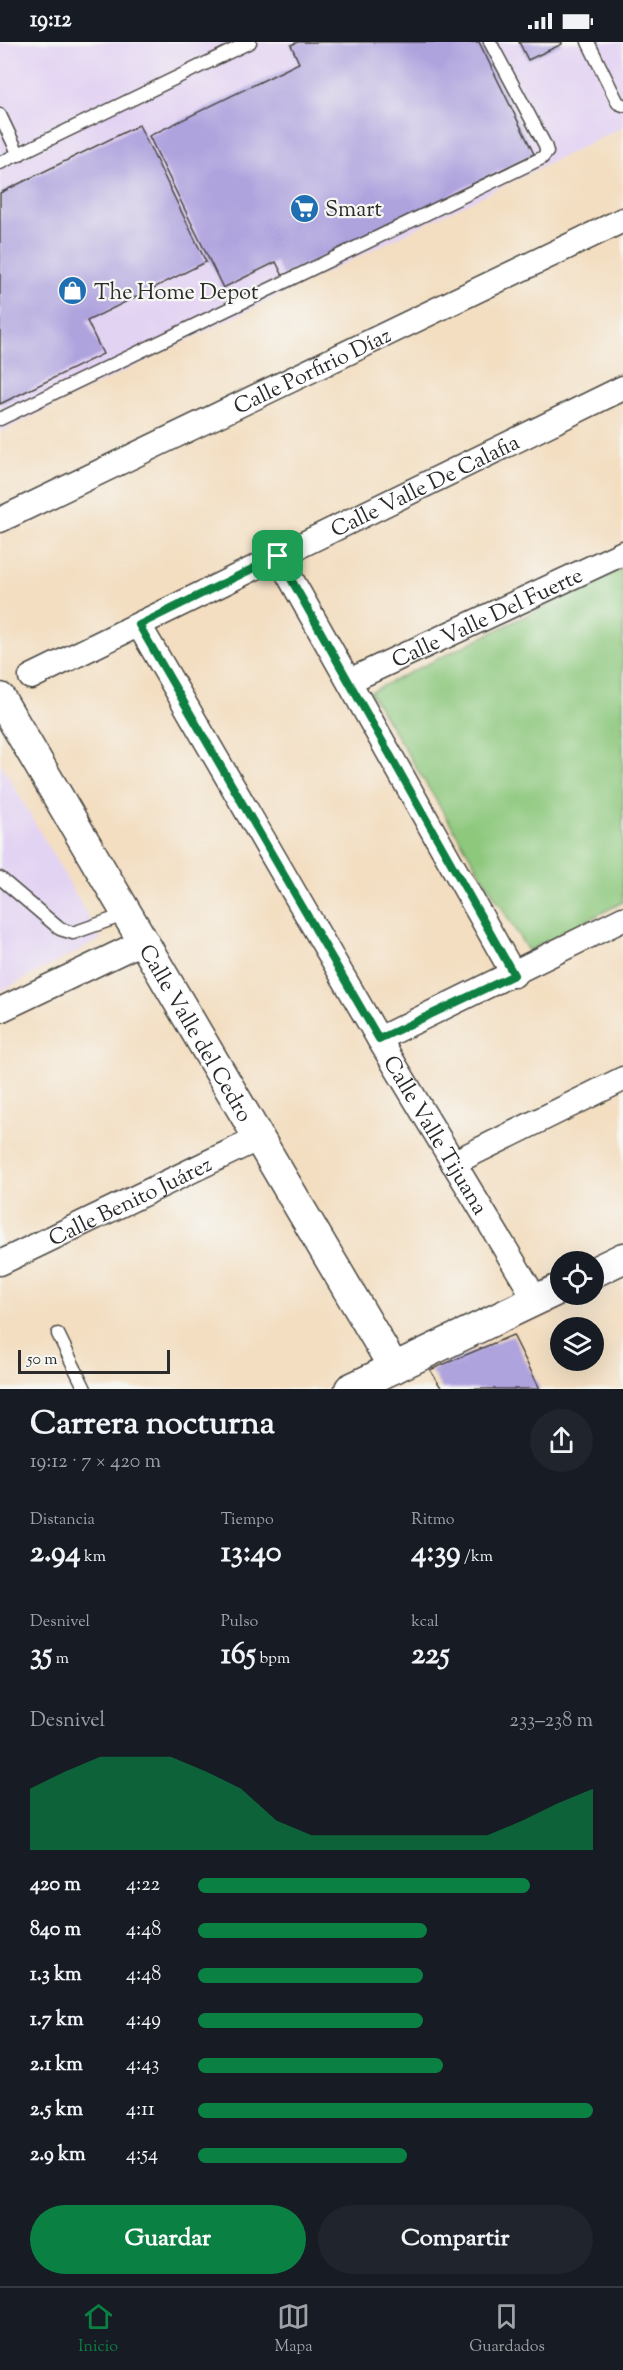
<!DOCTYPE html>
<html lang="es">
<meta charset="utf-8">
<style>
:root{--surface:#171b24;--page:#20242c;--text:#f1f3f6;--muted:#9ea1a6;--line:#363941;--accent:#0b8043}
body{margin:0;font-family:"Sorts Mill Goudy",serif;background:var(--page);color:var(--text);height:100vh;display:flex;flex-direction:column;font-size:22px;white-space:nowrap}
*{box-sizing:border-box;margin:0}
p{font-size:20px;color:var(--muted)}
.icon{flex:none;width:33px;height:33px;fill:none;stroke:currentColor;stroke-width:2;stroke-linecap:round;stroke-linejoin:round}
.map{position:relative;height:1347px;overflow:hidden}
.sheet{display:flex;flex-direction:column;background:var(--surface);flex:1}
.sheet>*{flex:none}
.tools{position:absolute;left:550px;top:1209px;display:grid;gap:12px}
.tools a{display:grid;place-items:center;width:54px;height:54px;border-radius:50%;background:var(--surface);box-shadow:0 6px 24px #0002;font-size:30px}
.scale{position:absolute;left:18px;bottom:15px;width:152px;box-sizing:border-box;padding-left:6px;border:3px solid #2b2b2b;border-top:0;font-size:16px;line-height:21px;white-space:nowrap;color:#2b2b2b;-webkit-text-stroke:4px #f6f6f2;paint-order:stroke}
.pin{position:absolute;display:grid;place-items:center;width:51px;height:51px;color:#fff;margin:-26px;border-radius:12px;box-shadow:0 3px 9px #0006}
.round{display:grid;place-items:center;flex:none;width:63px;height:63px;border-radius:32px;background:var(--page)}
.head{display:flex;align-items:center;justify-content:space-between;height:102px;padding:0 30px}
h1{font-size:33px;font-weight:800;line-height:45px}
.metrics{display:grid;grid-template-columns:repeat(3,1fr);gap:9px;height:102px;padding:6px 30px}
.metrics div{display:grid;align-content:center}
.metrics b{font-size:30px;font-weight:800}
.metrics small{font-size:16px;font-weight:400}
.metrics p{font-size:16px}
.chart{height:168px;padding:12px 30px}
.chart p{display:flex;justify-content:space-between}
.chart svg{width:100%;height:108px;margin-top:6px;fill:var(--accent);opacity:.7}
.action{display:flex;gap:12px;margin-top:auto;padding:12px 30px}
.action a{flex:1;height:69px;border-radius:36px;background:var(--accent);color:#fff;font-size:24px;font-weight:800;line-height:69px;text-align:center}
.action a+a{background:var(--page);color:var(--text)}
ul{padding:0 30px;list-style:none;font-size:20px}
li{display:grid;grid-template-columns:96px 72px 1fr;align-items:center;height:45px}
li i{height:15px;border-radius:8px;background:var(--accent)}
.status{display:flex;justify-content:space-between;align-items:center;height:42px;padding:0 30px;background:var(--surface);direction:ltr}
.status svg{height:16px;fill:currentColor}
.menu{display:flex;justify-content:space-around;align-items:center;height:84px;border-top:2px solid var(--line);background:var(--surface);font-size:16px;color:var(--muted)}
.menu a{display:grid;justify-items:center;gap:3px}
.menu .selected{color:var(--accent)}
.map>svg:first-child{display:block}
.built{fill:#e3d3f3}
.green{fill:#8dc87d;stroke:#5c7a54;stroke-width:1.5}
.building{fill:#afa3de}
.lines{fill:none;stroke-linecap:round;stroke-linejoin:round}
.service-casing{stroke:#494642;stroke-width:15}
.minor-casing{stroke:#494642;stroke-width:27}
.tertiary-casing{stroke:#494642;stroke-width:33}
.service{stroke:#fff;stroke-width:12}
.minor{stroke:#fff;stroke-width:24}
.tertiary{stroke:#fff;stroke-width:30}
.route-casing{stroke:#fff;stroke-width:12}
.route{stroke:#0b8043;stroke-width:8}
.labels{text-anchor:middle;stroke-width:4.5;stroke-linejoin:round;paint-order:stroke}
.poi-label{font-size:22px;fill:#2b2b2b;stroke:#f6f6f2;text-anchor:start}
.street-label{font-size:22px;fill:#2b2b2b;stroke:#f6f6f2}
</style>
<div class="status"><b>19:12</b><svg viewBox="0 0 49 12"><path d="M0 12V9h3v3zM5 12V6h3v6zM10 12V3h3v9zM15 12V0h3v12zM26 1h20v11H26zM47 4h2v5h-2z"/></svg></div>
<div class="map">
<svg width="623" height="1347" viewBox="0 0 623 1347">
<rect width="100%" height="100%" fill="#f6f6f2"/>
<filter id="ink" filterUnits="userSpaceOnUse"><feTurbulence type="fractalNoise" baseFrequency=".0167" numOctaves="2"/><feDisplacementMap in="SourceGraphic" scale="12" xChannelSelector="R" yChannelSelector="G"/><feConvolveMatrix kernelMatrix="1 2 1 2 8 2 1 2 1" color-interpolation-filters="sRGB"/></filter>
<filter id="wash" filterUnits="userSpaceOnUse"><feTurbulence type="fractalNoise" baseFrequency=".008" numOctaves="4" result="noise"/><feDisplacementMap in="SourceGraphic" scale="24" xChannelSelector="R" yChannelSelector="G"/><feGaussianBlur stdDeviation="1.35" result="paint"/><feColorMatrix in="noise" values="0 0 0 0 0 0 0 0 0 0 0 0 0 0 0 0 0 1.4 0 .05"/><feComposite in="paint" operator="in"/></filter>
<g filter="url(#wash)">
<rect width="100%" height="100%" fill="#f3dec1"/>
<g class="built">
<polygon points="0,0 623,0 623,85 0,390"/>
<polygon points="0,720 101,897 1,949 0,948"/>
</g>
<polygon class="green" points="623,526 623,860 528,909 370,650"/>
<g id="blocks">
<g class="building">
<polygon points="298,0 479,0 534,112 283,234 276,220 223,246 149,94 299,21 291,3"/>
<polygon points="519,0 562,0 562,2 528,18"/>
<polygon points="139,83 206,220 87,279 103,312 0,362 0,151"/>
<polygon points="513,1293 540,1347 442,1347 430,1328"/>
</g>
</g>
</g>
<g filter="url(#ink)">
<use href="#blocks" fill-opacity="0" stroke="#494642" stroke-width="1.5"/>
<g class="lines">
<defs>
<g id="service">
<polyline points="588,0 618,61 623,63"/>
<polyline points="0,73 19,113"/>
<polyline points="0,121 250,0"/>
<polyline points="0,377 542,116 547,110 545,103 490,0"/>
<polyline points="0,836 60,887 73,891 127,872"/>
<polyline points="58,1292 85,1347"/>
</g>
<g id="minor">
<path id="s1" d="M0 478 623 178"/>
<polyline points="278,514 514,933"/>
<path id="s2" d="M139 583 379 997 536 1258"/>
<path id="s3" d="M31 635 623 346"/>
<path id="s4" d="M349 639 623 511"/>
<polyline points="0,968 144,899"/>
<polyline points="379,997 623,877"/>
<polyline points="453,1121 623,1037"/>
<path id="s5" d="M0 1221 259 1096"/>
</g>
<g id="tertiary">
<path id="s6" d="M0 656 394 1326"/>
<polyline points="594,1230 623,1216"/>
<polyline points="350,1347 561,1246"/>
</g>
</defs>
<use href="#service" class="service-casing"/>
<use href="#minor" class="minor-casing"/>
<use href="#tertiary" class="tertiary-casing"/>
<use href="#service" class="service"/>
<use href="#minor" class="minor"/>
<use href="#tertiary" class="tertiary"/>
</g>
</g>
<g class="lines" filter="url(#ink)">
<defs>
<polygon id="route" points="278,514 514,933 379,997 139,583"/>
</defs>
<use href="#route" class="route-casing"/>
<use href="#route" class="route"/>
</g>
<defs>
<symbol id="supermarket-disc" viewBox="-11 -11 22 22"><circle r="9.5" fill="#1f6fb2" stroke="#f6f6f2"/><path d="M-6-5.5h2.5l.6 2H6L4.5 2H-2.5L-4.4-4H-6ZM-1.5 3.2a1.3 1.3 0 1 0 .1 0ZM3 3.2a1.3 1.3 0 1 0 .1 0Z" fill="#fff"/></symbol>
<symbol id="shop-disc" viewBox="-11 -11 22 22"><circle r="9.5" fill="#1f6fb2" stroke="#f6f6f2"/><path d="M-5-2.5h2.3a2.7 3.5 0 0 1 5.4 0H5L5.5 6h-11ZM-1.5-2.5h3a1.5 2.3 0 0 0-3 0Z" fill="#fff"/></symbol>
</defs>
<g fill-rule="evenodd">
<use href="#supermarket-disc" x="288" y="150" width="33" height="33"/>
<use href="#shop-disc" x="56" y="232" width="33" height="33"/>
</g>
<g class="labels">
<g class="poi-label">
<text x="325" y="174">Smart</text>
<text x="94" y="257">The Home Depot</text>
</g>
<g class="street-label">
<text dy="8" stroke="none"><textPath href="#s1" startOffset="346">Calle Porfirio Díaz</textPath></text>
<text dy="8" stroke="none"><textPath href="#s3" startOffset="438">Calle Valle De Calafia</textPath></text>
<text dy="8" stroke="none"><textPath href="#s4" startOffset="152">Calle Valle Del Fuerte</textPath></text>
<text dy="8" stroke="none"><textPath href="#s6" startOffset="388">Calle Valle del Cedro</textPath></text>
<text dy="8" stroke="none"><textPath href="#s2" startOffset="590">Calle Valle Tijuana</textPath></text>
<text dy="8" stroke="none"><textPath href="#s5" startOffset="144">Calle Benito Juárez</textPath></text>
</g>
</g>
</svg>
<div class="tools">
<a><svg class="icon" aria-label="locate" viewBox="0 0 24 24"><circle cx="12" cy="12" r="6"/><path d="M12 2v4M12 18v4M2 12h4M18 12h4"/></svg></a>
<a><svg class="icon" aria-label="layers" viewBox="0 0 24 24"><path d="M12 4l9 5-9 5-9-5zM3 14l9 5 9-5"/></svg></a>
</div>
<div class="scale">50 m</div>
<div class="pin" style="left:278px;top:514px;background:#1e9e55"><svg class="icon" aria-label="arrive" viewBox="0 0 24 24"><path d="M6 21V4h12l-3 4 3 4H6"/></svg></div>
</div>
<section class="sheet">
<div class="head"><div><h1>Carrera nocturna</h1><p>19:12 · 7 × 420 m</p></div><a class="round"><svg class="icon" aria-label="share" viewBox="0 0 24 24"><path d="M12 15V3M7 8l5-5 5 5M5 13v7h14v-7"/></svg></a></div>
<div class="metrics">
<div><p>Distancia</p><b>2.94<small> km</small></b></div>
<div><p>Tiempo</p><b>13:40</b></div>
<div><p>Ritmo</p><b>4:39<small> /km</small></b></div>
</div>
<div class="metrics">
<div><p>Desnivel</p><b>35<small> m</small></b></div>
<div><p>Pulso</p><b>165<small> bpm</small></b></div>
<div><p>kcal</p><b>225</b></div>
</div>
<div class="chart"><p><span>Desnivel</span>233–238 m</p>
<svg viewBox="0 0 160 44" preserveAspectRatio="none"><path d="M0 44V19L10 12L20 6L30 6L40 6L50 12L60 19L70 32L80 38L90 38L100 38L110 38L120 38L130 38L140 32L150 25L160 19V44z"/></svg>
</div>
<ul>
<li><b>420 m</b>4:22<i style="width:84%"></i></li>
<li><b>840 m</b>4:48<i style="width:58%"></i></li>
<li><b>1.3 km</b>4:48<i style="width:57%"></i></li>
<li><b>1.7 km</b>4:49<i style="width:57%"></i></li>
<li><b>2.1 km</b>4:43<i style="width:62%"></i></li>
<li><b>2.5 km</b>4:11<i style="width:100%"></i></li>
<li><b>2.9 km</b>4:54<i style="width:53%"></i></li>
</ul>
<div class="action"><a>Guardar</a><a>Compartir</a></div>
</section>
<nav class="menu">
<a class="selected"><svg class="icon" aria-label="home" viewBox="0 0 24 24"><path d="M3 11l9-7 9 7M6 9v11h12V9"/></svg>Inicio</a>
<a><svg class="icon" aria-label="map" viewBox="0 0 24 24"><path d="M3 6l6-2 6 2 6-2v14l-6 2-6-2-6 2zM9 4v14M15 6v14"/></svg>Mapa</a>
<a><svg class="icon" aria-label="saved" viewBox="0 0 24 24"><path d="M7 4h10v16l-5-4-5 4z"/></svg>Guardados</a>
</nav>
